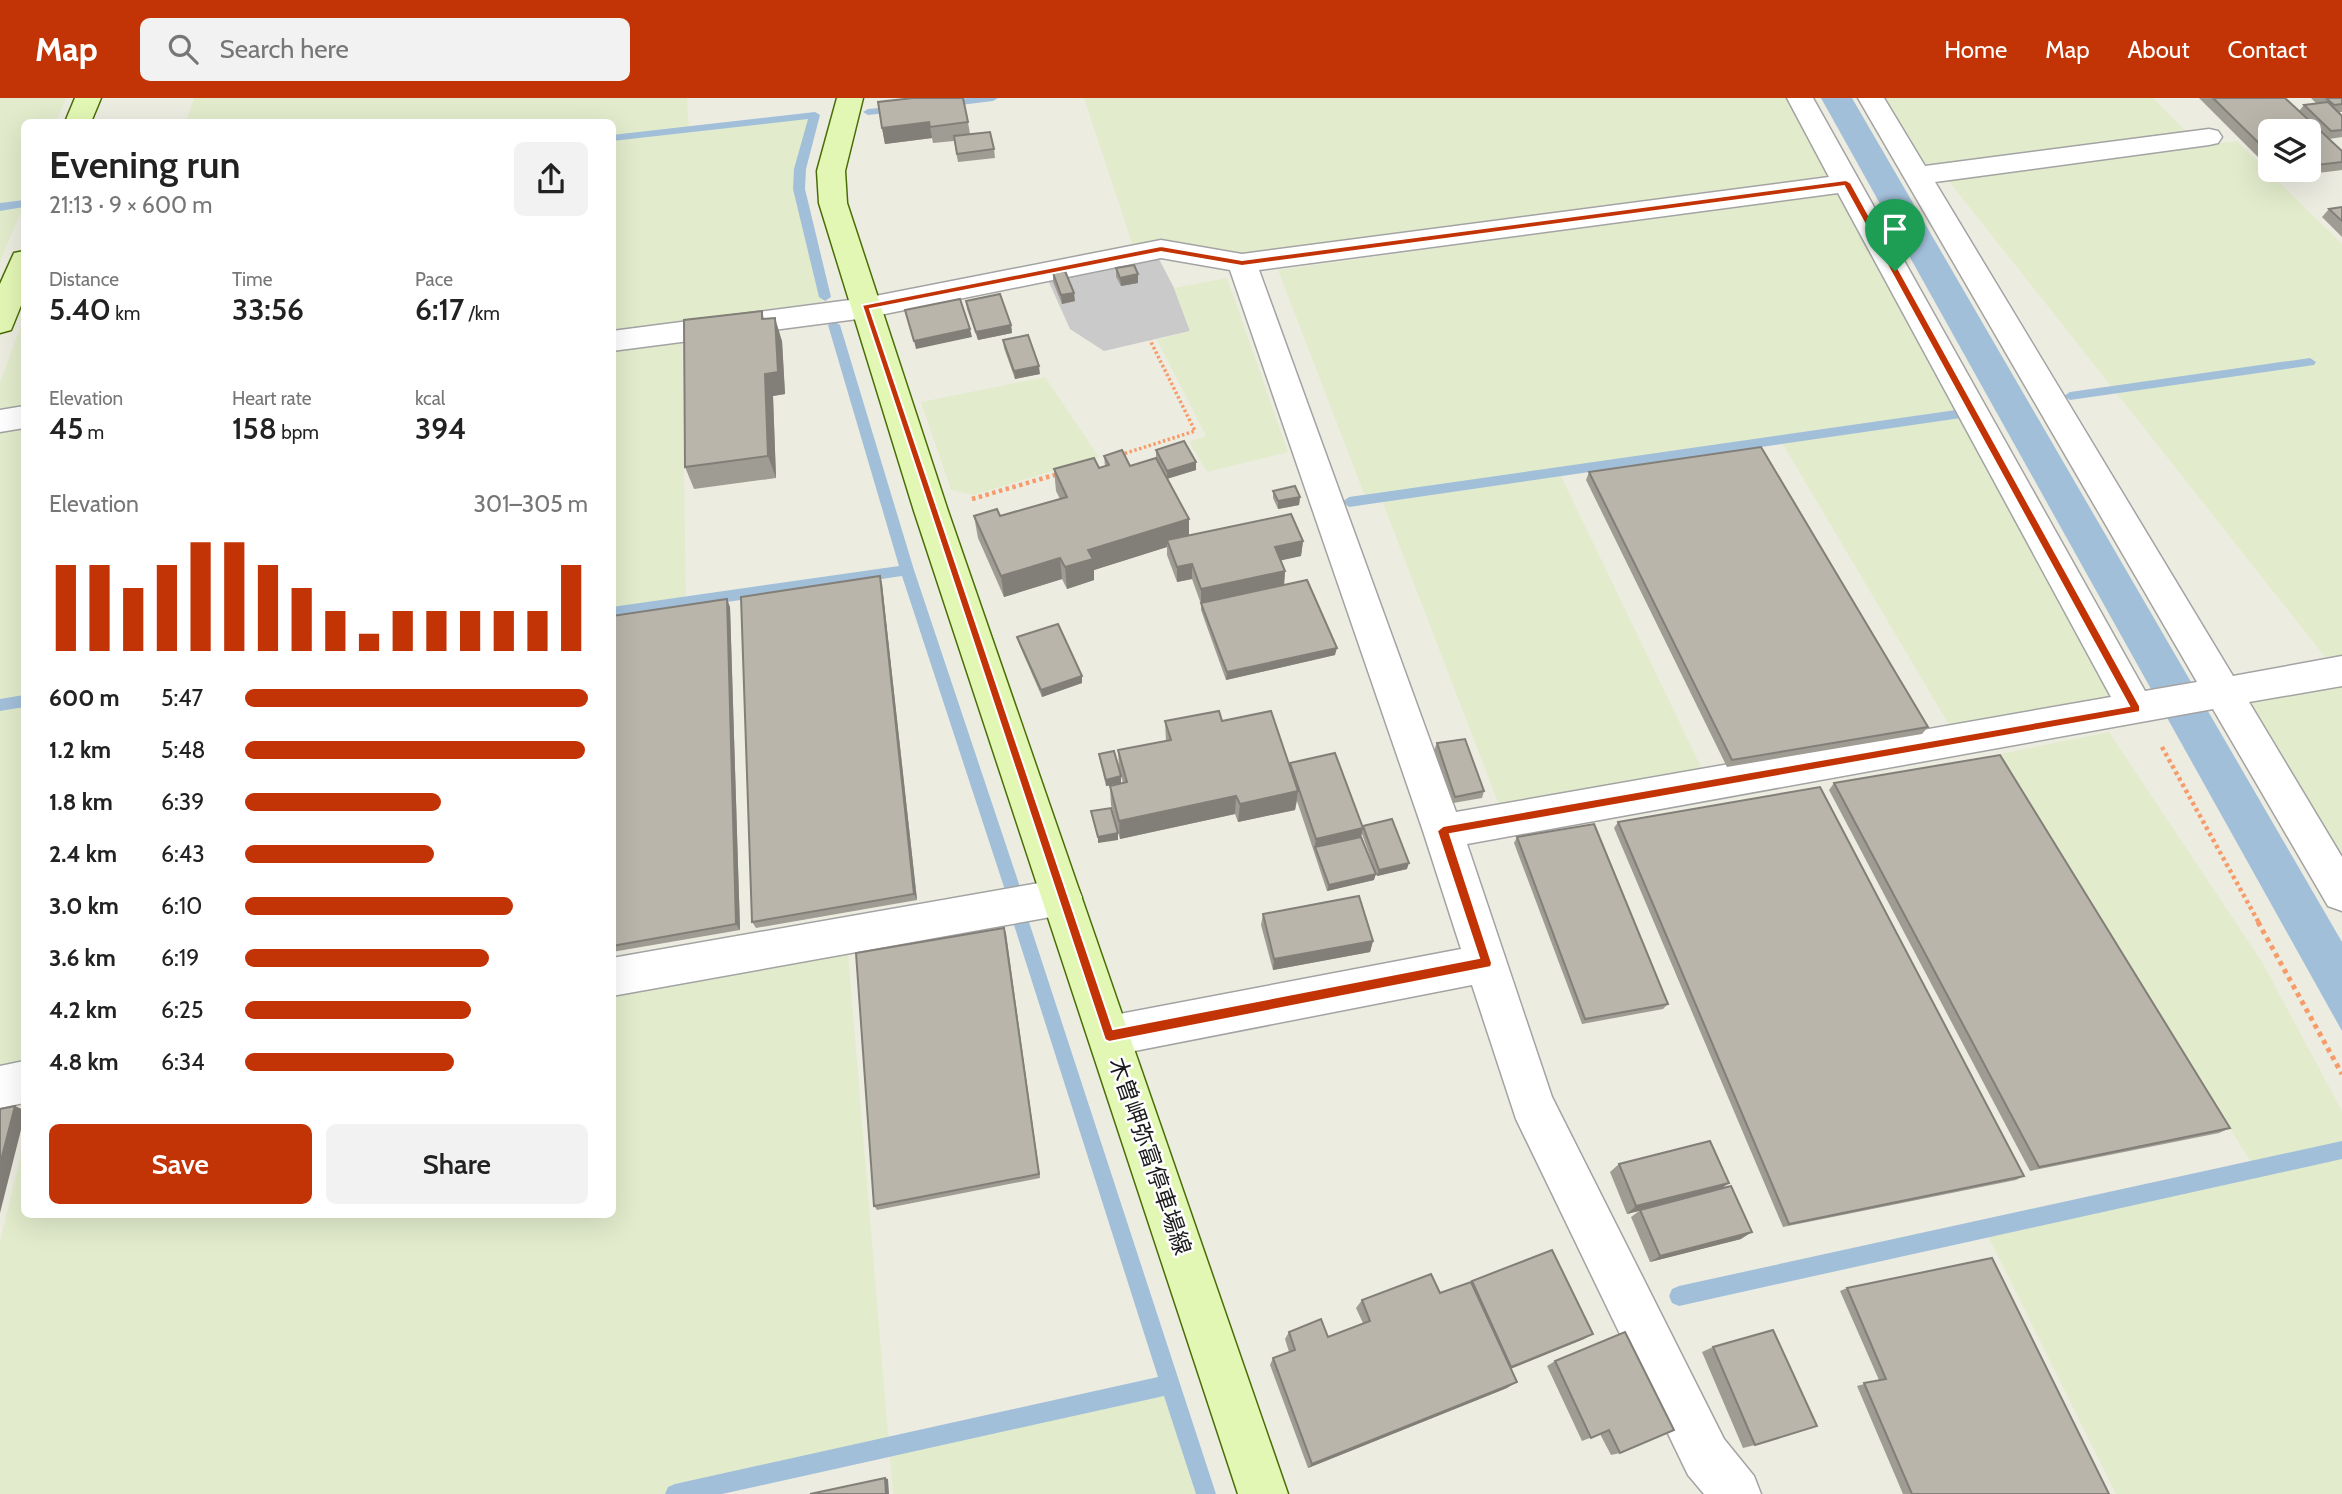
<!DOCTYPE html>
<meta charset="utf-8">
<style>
:root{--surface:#fff;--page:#f2f2f2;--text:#222;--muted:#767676;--accent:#c23405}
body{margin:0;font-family:Cabin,"Noto Sans JP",sans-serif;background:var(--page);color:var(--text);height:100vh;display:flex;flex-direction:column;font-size:26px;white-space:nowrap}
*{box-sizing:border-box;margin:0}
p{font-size:23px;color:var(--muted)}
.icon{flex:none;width:38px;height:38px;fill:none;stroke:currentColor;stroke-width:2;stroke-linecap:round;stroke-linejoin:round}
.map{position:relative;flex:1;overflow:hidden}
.side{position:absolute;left:21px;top:21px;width:595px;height:1099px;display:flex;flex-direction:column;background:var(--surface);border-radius:10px;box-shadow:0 7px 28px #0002}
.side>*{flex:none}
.controls{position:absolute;left:2258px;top:21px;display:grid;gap:14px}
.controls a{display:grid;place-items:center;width:63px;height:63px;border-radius:10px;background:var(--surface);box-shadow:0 7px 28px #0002;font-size:35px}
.pin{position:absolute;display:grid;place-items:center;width:60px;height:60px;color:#fff;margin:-72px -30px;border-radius:50% 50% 50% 0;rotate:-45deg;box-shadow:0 0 7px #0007}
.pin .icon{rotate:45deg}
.round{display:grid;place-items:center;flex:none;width:74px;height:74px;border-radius:10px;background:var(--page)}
.summary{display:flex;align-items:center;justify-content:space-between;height:119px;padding:0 28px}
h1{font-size:38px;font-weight:600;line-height:52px}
.stats{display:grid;grid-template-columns:repeat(3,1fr);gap:10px;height:119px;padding:7px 28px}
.stats div{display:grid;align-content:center}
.stats b{font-size:30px;font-weight:600}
.stats small{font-size:19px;font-weight:400}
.stats p{font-size:19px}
.chart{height:196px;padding:14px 28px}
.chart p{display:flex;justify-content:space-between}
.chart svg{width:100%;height:126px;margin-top:7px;stroke:var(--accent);stroke-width:6}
.action{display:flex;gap:14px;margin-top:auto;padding:14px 28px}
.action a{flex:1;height:80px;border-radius:10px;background:var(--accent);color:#fff;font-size:28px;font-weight:600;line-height:80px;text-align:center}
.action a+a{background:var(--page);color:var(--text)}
ul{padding:0 28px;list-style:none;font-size:23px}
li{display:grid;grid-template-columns:112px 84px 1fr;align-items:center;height:52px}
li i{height:18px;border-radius:9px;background:var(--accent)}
header{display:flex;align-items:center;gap:42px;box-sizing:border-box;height:98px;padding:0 35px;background:var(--accent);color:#fff}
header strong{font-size:33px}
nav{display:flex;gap:38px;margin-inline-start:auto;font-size:24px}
.search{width:490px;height:63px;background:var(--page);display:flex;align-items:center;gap:18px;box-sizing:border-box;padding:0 24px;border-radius:10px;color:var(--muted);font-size:26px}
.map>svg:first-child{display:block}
.religious{fill:#cacaca}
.farmland{fill:#e2eccc}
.water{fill:#a2bfda}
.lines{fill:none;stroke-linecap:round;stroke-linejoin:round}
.stream{fill:#a2bfda;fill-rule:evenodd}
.street-casing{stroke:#a3a3a3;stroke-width:3}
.secondary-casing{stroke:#496e07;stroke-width:3}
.path-far2{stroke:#f69b69;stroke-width:3.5;stroke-dasharray:2.5 2.5;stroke-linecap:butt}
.path-far1{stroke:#f69b69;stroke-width:4.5;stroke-dasharray:3.5 3.5;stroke-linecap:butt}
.path{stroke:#f69b69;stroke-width:5;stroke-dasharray:4.5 4.5;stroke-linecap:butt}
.street{fill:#fff;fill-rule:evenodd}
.secondary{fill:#e3f7b5;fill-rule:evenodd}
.wall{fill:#9f9c93}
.shaded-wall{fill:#827f78}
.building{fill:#b9b5ab;stroke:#827f78;stroke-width:2}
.route{fill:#c23405;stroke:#fff;stroke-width:2;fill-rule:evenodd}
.labels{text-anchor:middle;stroke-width:5;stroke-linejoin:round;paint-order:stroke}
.street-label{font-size:23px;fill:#1c1c1c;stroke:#fff}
</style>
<header>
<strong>Map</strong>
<div class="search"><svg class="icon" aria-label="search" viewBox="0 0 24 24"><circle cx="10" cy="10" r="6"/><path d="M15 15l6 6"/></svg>Search here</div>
<nav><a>Home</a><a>Map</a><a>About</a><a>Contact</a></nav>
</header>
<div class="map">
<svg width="2342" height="1396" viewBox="0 0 2342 1396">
<rect width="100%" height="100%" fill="#edece1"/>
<polygon class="religious" points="1159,161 1174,190 1190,233 1104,253 1070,231 1048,182"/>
<g class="farmland">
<polygon points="0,0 66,0 56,24 24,24 24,106 0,164"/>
<polygon points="194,0 687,0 689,31 815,17 800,71 800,91 825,199 821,204 613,233 612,24 186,24"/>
<polygon points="1084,0 1793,0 1835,77 1242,155 1166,142 1133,148"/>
<polygon points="1879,0 2153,0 2188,35 1934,68 1917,63"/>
<polygon points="2237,43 2342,146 2342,562 2329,564 1948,82"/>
<polygon points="1835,95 1849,104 2113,589 2107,600 1951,630 1781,343 1559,374 1702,671 1499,707 1381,400 1366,401 1278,172"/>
<polygon points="1227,180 1288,354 1207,374 1189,344 1206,338 1157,242 1190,233 1174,190"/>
<polygon points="24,220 24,309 3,312 0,309 0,284"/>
<polygon points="682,243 686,504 613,515 613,252"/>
<polygon points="1045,279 1099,359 973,397 951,392 921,304"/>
<polygon points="24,330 24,970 0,975 0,333"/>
<polygon points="2342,587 2342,770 2244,613 2255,603"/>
<polygon points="2109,634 2262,864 2342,1013 2342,1396 2116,1396 1984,1130 2255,1071 2000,656"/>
<polygon points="848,855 889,1348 1163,1289 1198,1396 893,1396 889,1349 675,1396 0,1396 0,1143 24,1044 24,1116 612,1116 613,898"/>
</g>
<polygon class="water" points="1821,0 1852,0 2342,844 2342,933"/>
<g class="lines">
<g class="stream">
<polygon points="967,0 998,0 993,3 944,9 939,6 944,3"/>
<polygon points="901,8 906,11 905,13 868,17 863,14 868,11"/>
<polygon points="815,14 820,17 806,71 805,91 831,199 825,203 819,199 793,91 794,71 808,21 612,43 612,37"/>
<polygon points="24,102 24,109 0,113 0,105"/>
<polygon points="834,223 840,227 914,472 1020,789 1018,794 1012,796 1006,794 1004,789 902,478 612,521 612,509 899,468 828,227"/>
<polygon points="2310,260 2316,264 2314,267 2070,302 2064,298 2070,294"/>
<polygon points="1956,312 1961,314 1961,320 1349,409 1342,404 1349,399"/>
<polygon points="24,597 24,609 0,613 0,601"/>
<polygon points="1022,819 1028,822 1030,827 1216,1396 1196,1396 1164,1298 722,1396 665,1396 668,1389 675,1386 1158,1279 1014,827 1016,822"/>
<polygon points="2342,1043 2342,1061 1679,1208 1672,1205 1669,1198 1672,1191 1679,1188"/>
</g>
<defs>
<g id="street">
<path d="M1787 0H1813L2145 593 2197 584 1858 0H1884L1925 68 2209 31 2218 33 2222 39 2218 45 2209 47 1935 84 2233 578 2342 558V588L2249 604 2342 759V813L2328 808 2213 611 1467 746 1552 999 1724 1341 1754 1378 1761 1396H1704L1688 1377 1516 1021 1472 887 1109 958 1094 952 1088 938 1094 924 1109 918 1461 851 1423 733 1230 172 1161 160 865 220 612 253V233L865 200 1161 142 1242 156 1829 79ZM1838 95 2111 599 1456 714 1259 172Z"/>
<polygon points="24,308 24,330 0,334 0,312"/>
<polygon points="1062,781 1076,786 1082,799 1076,812 1062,817 612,898 612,860"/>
<polygon points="24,963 24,1005 0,1010 0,968"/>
</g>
<g id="secondary">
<polygon points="75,0 101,0 91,24 65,24"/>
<polygon points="837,0 863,0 845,73 847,105 948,413 1288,1396 1238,1396 914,413 819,105 817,73"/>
<polygon points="24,153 24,200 11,232 0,235 0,186 14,155"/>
</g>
</defs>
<use href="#street" class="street-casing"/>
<use href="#secondary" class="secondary-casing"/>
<polyline class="path-far2" points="1120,357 1195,333 1150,242"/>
<g class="path-far1">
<polyline points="972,401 1058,376"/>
<polyline points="2162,649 2259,825"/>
</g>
<polyline class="path" points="2258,824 2342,976"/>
<use href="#street" class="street"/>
<use href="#secondary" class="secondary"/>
</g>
<g class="wall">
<polygon points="2199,0 2285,0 2299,13 2304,7 2317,6 2311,0 2342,0 2342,14 2339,14 2342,18 2342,39 2329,41 2342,53 2342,72 2279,80 2271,72 2308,72 2308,33 2270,33 2270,71"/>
<polygon points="968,24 970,36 994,51 995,60 958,64 954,43 933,45 932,40 885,46 882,30"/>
<polygon points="2342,109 2342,139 2322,119 2329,111"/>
<polygon points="1116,170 1138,176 1138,185 1121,188 1116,179"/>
<polygon points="1053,175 1075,203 1062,206 1053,184"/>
<polygon points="966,203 1011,227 1012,235 978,242 967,211"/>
<polygon points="762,213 764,221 782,243 785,296 773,298 776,380 694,391 685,369"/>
<polygon points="1003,242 1040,276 1015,281 1004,250"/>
<polygon points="1156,352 1196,364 1196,372 1167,380 1189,437 1303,443 1301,458 1281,462 1285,473 1284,487 1335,557 1226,582 1201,512 1201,506 1192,481 1177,484 1167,457 1167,449 1094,472 1094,482 1067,491 1062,481 1004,499 978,440 974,418 1000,418 1060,401 1056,393 1054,371 1099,370 1105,368 1104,358 1130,368 1165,378 1156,360"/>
<polygon points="1589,374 1928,629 1922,636 1727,669 1586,382"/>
<polygon points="1273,393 1300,399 1299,407 1278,411 1273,400"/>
<polygon points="882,486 917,802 756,830 752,824"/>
<polygon points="730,509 740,832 612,854 612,518"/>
<polygon points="1017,539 1082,585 1042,599 1019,546"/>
<polygon points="1165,623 1222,623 1289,667 1290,665 1363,728 1407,771 1377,778 1362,736 1361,739 1374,782 1327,793 1297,703 1295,712 1238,724 1235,716 1120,741 1111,707 1110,688 1123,685 1119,671 1118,652 1166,643"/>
<polygon points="1437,645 1484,693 1482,700 1453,705 1434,652"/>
<polygon points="1099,656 1121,678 1121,685 1106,688 1100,663"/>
<polygon points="1834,685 2230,1030 2219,1035 2030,1073 1829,692"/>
<polygon points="1618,724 2024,1078 2016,1082 1783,1129 1614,730"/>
<polygon points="1517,739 1668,906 1663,911 1582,926 1514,745"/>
<polygon points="1263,816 1373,843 1370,854 1273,872 1261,827"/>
<polygon points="1004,830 1040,1080 877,1112 874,1108"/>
<polygon points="1619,1066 1729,1085 1722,1090 1741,1141 1650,1164 1631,1119 1639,1113 1627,1116 1610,1074"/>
<polygon points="1847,1190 2109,1396 1903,1396 1857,1288 1879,1282 1840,1193"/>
<polygon points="1440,1195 1584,1241 1511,1270 1507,1290 1308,1370 1270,1267 1273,1260 1289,1254 1285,1241 1289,1234 1328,1239 1363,1225 1356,1210 1362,1202"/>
<polygon points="1625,1234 1620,1355 1611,1357 1600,1336 1582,1343 1547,1268 1555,1263"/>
<polygon points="1713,1249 1755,1347 1743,1350 1702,1254"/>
</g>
<g class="shaded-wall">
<polygon points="929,24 932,40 885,46 882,30"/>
<polygon points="1138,176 1138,185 1121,188 1120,180"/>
<polygon points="1074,195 1075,203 1062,206 1061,197"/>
<polygon points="775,220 782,243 785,296 773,298 776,380 768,358 765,276"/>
<polygon points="1011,227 1012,235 978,242 976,234"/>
<polygon points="970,231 972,239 916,251 914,243"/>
<polygon points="1039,268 1040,276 1015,281 1014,273"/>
<polygon points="1196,364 1196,372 1167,381 1167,373"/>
<polygon points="1300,399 1299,407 1278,411 1278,403"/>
<polygon points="1189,421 1189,442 1167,442 1167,449 1094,472 1094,482 1067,491 1065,469 1088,452"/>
<polygon points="1303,443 1301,458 1274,464 1275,449"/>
<polygon points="1060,460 1062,481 1004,499 1001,478"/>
<polygon points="1192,466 1192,481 1177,484 1177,469"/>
<polygon points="1285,473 1284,488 1201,506 1201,491"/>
<polygon points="880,478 882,486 917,802 914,796"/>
<polygon points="727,501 730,509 740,832 736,826"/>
<polygon points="1337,550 1335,557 1226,582 1227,574"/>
<polygon points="1082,578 1082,585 1042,599 1041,592"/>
<polygon points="1121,678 1121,685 1106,688 1106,682"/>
<polygon points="1298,693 1295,712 1238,724 1240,706"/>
<polygon points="1236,698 1235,716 1120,741 1119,723"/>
<polygon points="1363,730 1360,742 1315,749 1314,753 1316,741"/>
<polygon points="1118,735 1118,742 1098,745 1098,739"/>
<polygon points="1409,765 1407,771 1377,778 1379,772"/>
<polygon points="1376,776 1374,782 1327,793 1329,787"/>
<polygon points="1004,830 1006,835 1040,1080 1039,1076"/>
<polygon points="1373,843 1370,854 1273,872 1274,861"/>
<polygon points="15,1008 24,1012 24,1020 0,1115 0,1066"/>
<polygon points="1729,1085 1719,1092 1627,1116 1636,1108"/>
<polygon points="1752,1134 1741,1141 1650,1164 1660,1158"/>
<polygon points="1593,1236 1584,1241 1503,1274 1510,1269"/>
<polygon points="1517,1284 1507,1290 1308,1370 1312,1366"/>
<polygon points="885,1380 888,1381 889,1396 886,1396"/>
</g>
<g class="building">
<polygon points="913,0 963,0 968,24 930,29 929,24 882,30 878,4"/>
<polygon points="2213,0 2285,0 2342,53 2342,64 2308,68 2308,33 2270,33 2270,56"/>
<polygon points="2326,0 2342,0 2342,6 2334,7"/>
<polygon points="2328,4 2342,18 2342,32 2331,33 2304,7"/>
<polygon points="990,34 994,51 957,56 954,38"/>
<polygon points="2342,109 2342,123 2329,111"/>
<polygon points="1134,167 1138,176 1120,180 1116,170"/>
<polygon points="1065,173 1074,195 1061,197 1053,175"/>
<polygon points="1000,196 1011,227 976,234 966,203"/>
<polygon points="960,201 970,231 914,243 905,212"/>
<polygon points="762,213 762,221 775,220 778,274 765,276 768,358 685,369 684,222"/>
<polygon points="1028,237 1039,268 1014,273 1003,242"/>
<polygon points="1184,343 1196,364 1167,373 1156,352"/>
<polygon points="1761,349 1928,629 1732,662 1589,374"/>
<polygon points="1122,352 1130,368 1156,360 1189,421 1088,452 1093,461 1065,469 1060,460 1001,478 974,418 997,411 1000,418 1067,399 1054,371 1094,360 1099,370 1109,367 1104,358"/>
<polygon points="1295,388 1300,399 1278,403 1273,393"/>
<polygon points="1291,416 1303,443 1275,449 1285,473 1201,491 1192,466 1177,469 1167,442"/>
<polygon points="880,478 914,796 752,824 741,499"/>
<polygon points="1307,482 1337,550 1227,574 1201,505"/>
<polygon points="727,501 736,826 612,848 612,518"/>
<polygon points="1058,526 1082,578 1041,592 1017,539"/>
<polygon points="1219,613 1222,623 1271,613 1298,693 1240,706 1236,698 1119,723 1110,688 1127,684 1118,652 1171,642 1165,623"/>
<polygon points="1465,641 1484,693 1455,699 1437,645"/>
<polygon points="1114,653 1121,678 1106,682 1099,656"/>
<polygon points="1335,655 1363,730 1316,741 1290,665"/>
<polygon points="2000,657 2230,1030 2039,1069 1834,685"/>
<polygon points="1820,689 2024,1078 1789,1126 1618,724"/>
<polygon points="1111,710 1118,735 1098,739 1091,713"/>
<polygon points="1392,721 1409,765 1379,772 1363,728"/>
<polygon points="1594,726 1668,906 1585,921 1517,739"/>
<polygon points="1361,739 1376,776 1329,787 1315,749"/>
<polygon points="1359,798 1373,843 1274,861 1263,816"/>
<polygon points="1004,830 1039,1076 874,1108 856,855"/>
<polygon points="15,1008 0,1066 0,1011"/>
<polygon points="1710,1043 1729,1085 1636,1108 1619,1066"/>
<polygon points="1731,1088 1752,1134 1660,1158 1640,1112"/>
<polygon points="1552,1152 1593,1236 1511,1269 1472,1183"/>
<polygon points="1992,1160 2109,1396 1912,1396 1864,1285 1886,1281 1847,1190"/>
<polygon points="1431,1176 1440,1195 1471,1184 1517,1284 1312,1366 1273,1260 1295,1252 1289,1234 1321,1221 1328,1239 1370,1223 1362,1202"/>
<polygon points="1773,1232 1817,1328 1755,1347 1713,1249"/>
<polygon points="1625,1234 1674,1332 1620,1355 1609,1332 1591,1340 1555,1263"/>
<polygon points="885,1380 886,1396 810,1396"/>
</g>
<path class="route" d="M1846 82 1851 85 2140 608V614L1450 736 1492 865 1491 869 1109 944 1105 942 862 207 1161 148 1242 162ZM1844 88 2129 608 1443 728 1437 733 1479 860 1113 931 870 211 1161 154 1242 168Z"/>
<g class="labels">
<g class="street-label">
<text transform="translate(1150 1058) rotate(71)" y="8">木曽岬弥富停車場線</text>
</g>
</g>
</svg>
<div class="controls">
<a><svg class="icon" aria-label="layers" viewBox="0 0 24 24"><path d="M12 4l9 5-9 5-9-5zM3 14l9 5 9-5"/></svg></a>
</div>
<div class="pin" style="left:1895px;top:173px;background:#1e9e55"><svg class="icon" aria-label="arrive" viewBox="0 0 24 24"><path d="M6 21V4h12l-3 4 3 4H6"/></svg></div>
<section class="side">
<div class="summary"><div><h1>Evening run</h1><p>21:13 · 9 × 600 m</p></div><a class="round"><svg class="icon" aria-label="share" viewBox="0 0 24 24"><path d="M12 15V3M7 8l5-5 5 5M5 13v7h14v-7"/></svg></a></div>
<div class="stats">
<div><p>Distance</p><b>5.40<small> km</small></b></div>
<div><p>Time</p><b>33:56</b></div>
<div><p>Pace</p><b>6:17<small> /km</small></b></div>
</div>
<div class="stats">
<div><p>Elevation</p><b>45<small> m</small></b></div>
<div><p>Heart rate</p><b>158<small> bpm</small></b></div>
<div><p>kcal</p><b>394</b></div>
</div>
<div class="chart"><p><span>Elevation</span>301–305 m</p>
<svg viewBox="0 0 160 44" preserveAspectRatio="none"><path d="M5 44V14M15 44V14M25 44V22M35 44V14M45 44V6M55 44V6M65 44V14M75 44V22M85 44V30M95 44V38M105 44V30M115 44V30M125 44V30M135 44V30M145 44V30M155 44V14"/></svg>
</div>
<ul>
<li><b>600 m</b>5:47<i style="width:100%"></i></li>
<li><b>1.2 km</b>5:48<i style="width:99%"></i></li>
<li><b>1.8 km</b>6:39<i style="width:57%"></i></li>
<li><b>2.4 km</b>6:43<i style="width:55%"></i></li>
<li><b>3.0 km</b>6:10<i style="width:78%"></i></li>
<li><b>3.6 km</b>6:19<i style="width:71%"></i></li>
<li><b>4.2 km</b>6:25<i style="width:66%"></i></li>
<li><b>4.8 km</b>6:34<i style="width:61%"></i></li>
</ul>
<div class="action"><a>Save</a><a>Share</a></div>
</section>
</div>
